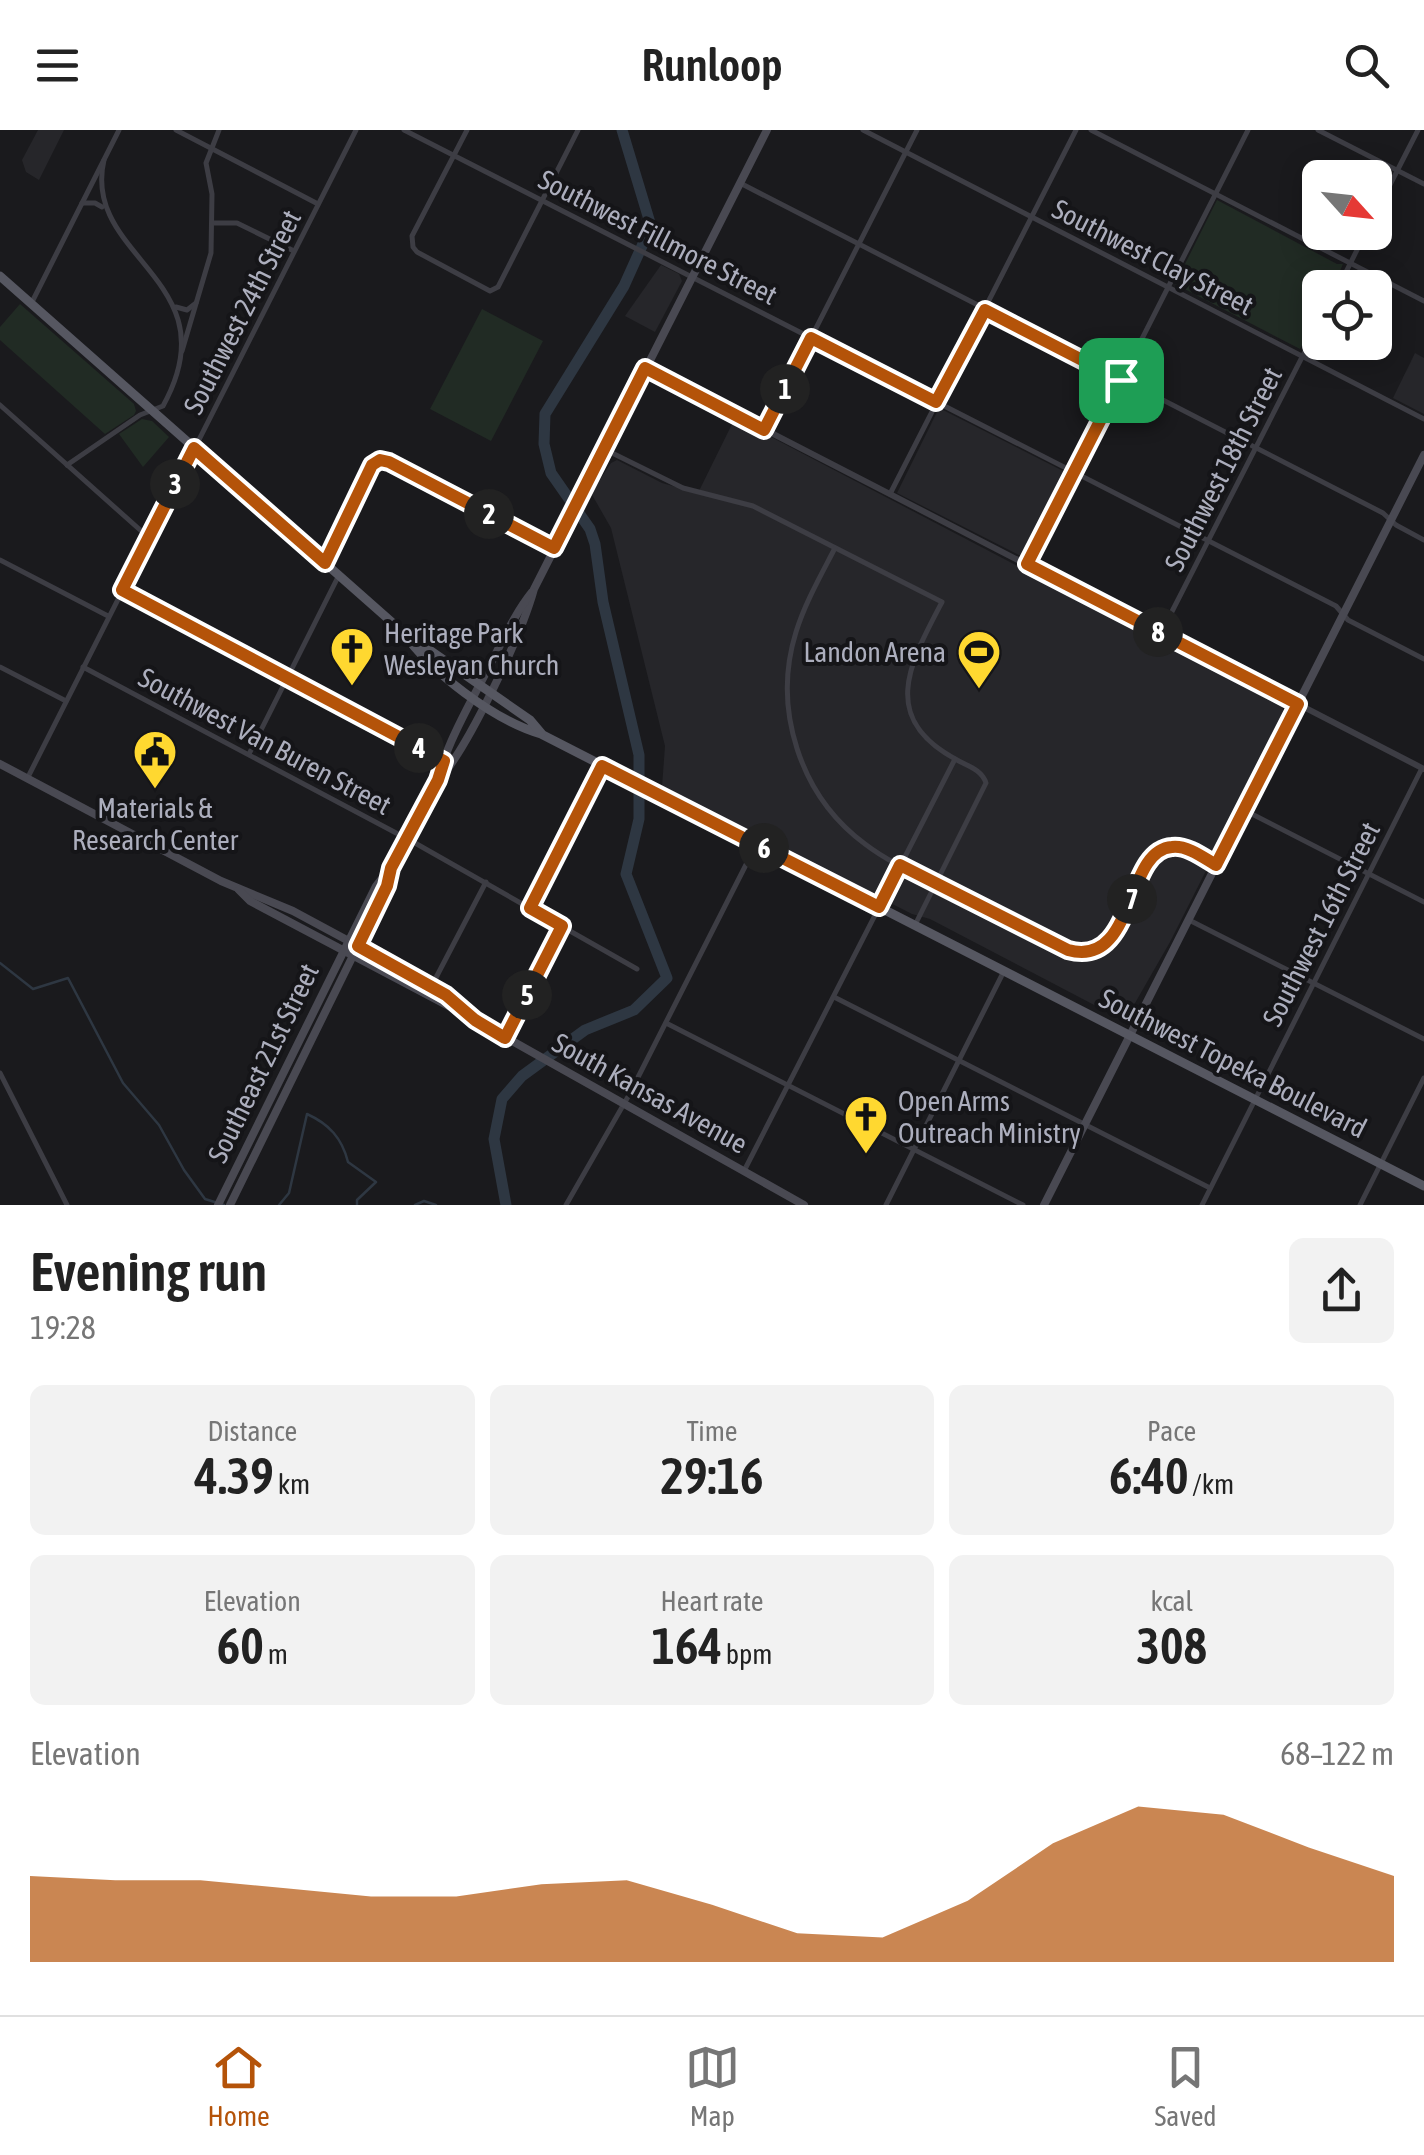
<!DOCTYPE html>
<meta charset="utf-8">
<style>
:root{--surface:#fff;--page:#f2f2f2;--text:#222;--muted:#767676;--line:#e0e0e0;--accent:#b45309}
body{margin:0;font-family:"Asap Condensed",sans-serif;background:var(--page);color:var(--text);height:100vh;display:flex;flex-direction:column;font-size:38px;white-space:nowrap}
*{box-sizing:border-box;margin:0}
p{font-size:32px;color:var(--muted)}
.icon{flex:none;width:55px;height:55px;fill:none;stroke:currentColor;stroke-width:2;stroke-linecap:round;stroke-linejoin:round}
.map{position:relative;height:1075px;overflow:hidden}
.side{display:flex;flex-direction:column;background:var(--surface);flex:1}
.side>*{flex:none}
.needle{width:65px;rotate:117deg}
.controls{position:absolute;left:1302px;top:30px;display:grid;gap:20px}
.controls a{display:grid;place-items:center;width:90px;height:90px;border-radius:15px;background:var(--surface);box-shadow:0 5px 25px #0003;font-size:50px}
.pin{position:absolute;display:grid;place-items:center;width:85px;height:85px;color:#fff;margin:-42px;border-radius:20px;box-shadow:0 5px 15px #0006}
.km{position:absolute;width:50px;height:50px;margin:-25px;border-radius:50%;background:#222;color:#fff;font-size:28px;line-height:50px;text-align:center}
.round{display:grid;place-items:center;flex:none;width:105px;height:105px;border-radius:15px;background:var(--page)}
.headline{display:flex;align-items:center;justify-content:space-between;height:170px;padding:0 30px}
h1{font-size:55px;font-weight:600;line-height:75px}
.stats{display:grid;grid-template-columns:repeat(3,1fr);gap:15px;height:170px;padding:10px 30px}
.stats div{display:grid;align-content:center;border-radius:15px;background:var(--page);text-align:center}
.stats b{font-size:50px;font-weight:600}
.stats small{font-size:28px;font-weight:400}
.stats p{font-size:28px}
.chart{height:280px;padding:20px 30px}
.chart p{display:flex;justify-content:space-between}
.chart svg{width:100%;height:180px;margin-top:10px;fill:var(--accent);opacity:.7}
header{display:flex;justify-content:space-between;align-items:center;height:130px;padding:0 30px;background:var(--surface);font-size:45px;font-weight:600}
.tabs{display:flex;justify-content:space-around;align-items:center;height:140px;border-top:2px solid var(--line);background:var(--surface);font-size:28px;color:var(--muted)}
.tabs a{display:grid;justify-items:center;gap:5px}
.tabs .selected{color:var(--accent)}
.map>svg:first-child{display:block}
.built{fill:#26262a}
.green{fill:#212b24}
.lines{fill:none;stroke-linecap:round;stroke-linejoin:round}
.stream{stroke:#2e3742;stroke-width:2.5}
.river{stroke:#2e3742;stroke-width:11}
.minor{stroke:#3d3d44;stroke-width:5}
.tertiary{stroke:#3d3d44;stroke-width:6}
.secondary{stroke:#494952;stroke-width:8}
.primary{stroke:#565761;stroke-width:9}
.route-casing{stroke:#fff;stroke-width:20}
.route{stroke:#b45309;stroke-width:12}
.labels{text-anchor:middle;stroke-width:8;stroke-linejoin:round;paint-order:stroke}
.street-label{font-size:28px;fill:#acaebd;stroke:#151518}
.poi-label{font-size:28px;fill:#acaebd;stroke:#151518;text-anchor:start}
</style>
<header><svg class="icon" aria-label="menu" viewBox="0 0 24 24"><path d="M4 6h16M4 12h16M4 18h16"/></svg>Runloop<svg class="icon" aria-label="search" viewBox="0 0 24 24"><circle cx="10" cy="10" r="6"/><path d="M15 15l6 6"/></svg></header>
<div class="map">
<svg width="1424" height="1075" viewBox="0 0 1424 1075">
<rect width="100%" height="100%" fill="#1a1a1d"/>
<g class="built">
<polygon points="38,0 64,0 39,50 26,42 22,30"/>
<polygon points="661,135 679,144 682,151 655,202 625,186"/>
<polygon points="1415,223 1424,228 1424,284 1393,268"/>
<polygon points="939,278 1069,344 1025,428 897,363"/>
<polygon points="735,288 1281,574 1284,583 1280,594 1170,812 1127,887 1119,888 930,789 912,784 662,657 665,616 611,398 591,363 611,333 617,330 662,353 698,363"/>
</g>
<g class="green">
<polygon points="1217,70 1337,134 1343,134 1333,157 1320,158 1320,184 1300,219 1175,154"/>
<polygon points="20,174 134,274 136,281 134,285 105,304 0,210 0,197"/>
<polygon points="482,179 543,211 491,311 430,279"/>
<polygon points="142,289 152,291 169,307 143,337 119,304"/>
</g>
<g class="lines">
<g class="stream">
<polyline points="0,833 33,859 68,848 123,953 159,995 184,1040 205,1069 224,1075"/>
<path d="M279 1075 289 1063 307 984C329 994 342 1008 348 1032L376 1052 357 1070V1075"/>
<polyline points="415,1075 424,1071 436,1075"/>
</g>
<polyline class="river" points="506,1075 494,1009 502,969 522,946 585,900 634,880 667,848 626,744 639,689 639,625 603,472 595,414 590,399 551,343 544,314 545,284 624,156 651,96 622,0"/>
<g class="minor">
<polyline points="176,0 318,74"/>
<polyline points="404,0 1336,476 1348,490 1424,529"/>
<polyline points="467,0 412,106 413,117 417,122 490,161 498,157 578,0"/>
<polyline points="863,0 1424,289"/>
<polyline points="1091,0 1424,171"/>
<polyline points="1318,0 1424,54"/>
<polyline points="740,53 1383,383 1396,395 1424,410"/>
<polyline points="82,73 95,73 102,77"/>
<polyline points="1375,84 1418,0"/>
<polyline points="214,93 237,93 294,121"/>
<polyline points="1338,158 1366,102"/>
<polyline points="31,174 119,0"/>
<polyline points="176,177 187,180 196,173"/>
<polyline points="182,221 211,123 212,64 206,33 219,0"/>
<polyline points="0,275 148,407"/>
<polyline points="764,300 917,0"/>
<path d="M604 319 683 358 753 376 942 472C910 533 878 588 957 630 968 636 982 640 986 653L915 795"/>
<path d="M67 335 140 285 163 276C233 150 81 128 104 30"/>
<polyline points="890,364 1076,0"/>
<path d="M835 418C821 445 805 473 796 502 772 579 800 666 865 714 891 734 923 747 953 762 992 782 1034 810 1077 822 1120 819 1134 764 1150 730 1172 706 1193 723 1216 735"/>
<polyline points="0,430 108,486"/>
<polyline points="326,431 372,335 380,330 389,332 554,419"/>
<polyline points="1027,435 1248,0"/>
<polyline points="122,460 445,632"/>
<polyline points="1161,503 1320,192"/>
<polyline points="0,537 66,571"/>
<polyline points="83,537 415,713 637,839"/>
<polyline points="249,624 339,445"/>
<polyline points="27,649 356,0"/>
<polyline points="1244,680 1424,772"/>
<polyline points="530,777 602,636"/>
<polyline points="1189,790 1424,909"/>
<polyline points="430,859 486,752"/>
<polyline points="834,867 1210,1058"/>
<polyline points="666,893 1023,1075"/>
<polyline points="506,906 562,796"/>
<polyline points="0,943 67,1075"/>
<polyline points="744,1041 955,629"/>
<polyline points="566,1075 629,965 756,715"/>
<polyline points="886,1075 1004,841"/>
<polyline points="1202,1075 1422,638"/>
<polyline points="1360,1075 1424,948"/>
</g>
<polyline class="tertiary" points="645,238 1424,639"/>
<g class="secondary">
<polyline points="0,634 221,751 293,781 358,816 446,865 472,887"/>
<path d="M438 651C469 616 521 506 534 459L767 0"/>
<polyline points="239,760 250,771 475,890 804,1075"/>
<path d="M218 1075 376 756C411 715 430 662 451 612 463 584 479 557 493 529 505 506 516 482 532 462"/>
<polyline points="230,1075 377,777 390,742"/>
<polyline points="1044,1075 1424,325"/>
</g>
<g class="primary">
<path d="M0 146 403 502C431 542 493 590 541 604L1424 1056"/>
<polyline points="405,503 530,590 541,603"/>
</g>
</g>
<g class="lines">
<defs>
<path id="route" d="M985 180 1121 250 1027 434 1298 574 1216 735C1204 728 1187 715 1172 717 1124 720 1136 839 1068 820L900 735 879 777 602 636 530 778 562 796 505 908 475 890 446 865 358 816 387 756 391 738 438 650 444 631 122 460 194 318 325 433 372 335 380 330 389 332 554 418 645 238 764 300 811 208 936 272Z"/>
</defs>
<use href="#route" class="route-casing"/>
<use href="#route" class="route"/>
</g>
<defs>
<symbol id="church-pin" viewBox="-11 -11 22 30"><path d="M0 17L-7.5 6A9.5 9.5 0 1 1 7.5 6Z" fill="#ffd830" stroke="#151518"/><path d="M-1.2-6h2.4v3.5h3.3v2.4h-3.3V6h-2.4V-.1h-3.3v-2.4h3.3Z" fill="#111"/></symbol>
<symbol id="stadium-pin" viewBox="-11 -11 22 30"><path d="M0 17L-7.5 6A9.5 9.5 0 1 1 7.5 6Z" fill="#ffd830" stroke="#151518"/><path d="M0-5a6.5 5 0 1 0 0 10a6.5 5 0 1 0 0-10ZM-3.5-1.8h7v3.6h-7Z" fill="#111"/></symbol>
<symbol id="civic-pin" viewBox="-11 -11 22 30"><path d="M0 17L-7.5 6A9.5 9.5 0 1 1 7.5 6Z" fill="#ffd830" stroke="#151518"/><path d="M-.6-6.5H3V-4.5H.6V-3L4-1V1h2V6H-6V1h2V-1L-.6-3ZM-1.2 2.5V6h2.4V2.5Z" fill="#111"/></symbol>
</defs>
<g fill-rule="evenodd">
<use href="#church-pin" x="327" y="494" width="50" height="68"/>
<use href="#stadium-pin" x="954" y="497" width="50" height="68"/>
<use href="#civic-pin" x="130" y="597" width="50" height="68"/>
<use href="#church-pin" x="841" y="962" width="50" height="68"/>
</g>
<g class="labels">
<g class="street-label">
<text transform="translate(658 107) rotate(27)" y="10">Southwest Fillmore Street</text>
<text transform="translate(1153 127) rotate(27)" y="10">Southwest Clay Street</text>
<text transform="translate(242 182) rotate(-63)" y="10">Southwest 24th Street</text>
<text transform="translate(1223 339) rotate(-63)" y="10">Southwest 18th Street</text>
<text transform="translate(265 611) rotate(28)" y="10">Southwest Van Buren Street</text>
<text transform="translate(1321 794) rotate(-63)" y="10">Southwest 16th Street</text>
<text transform="translate(263 933) rotate(-64)" y="10">Southeast 21st Street</text>
<text transform="translate(1233 933) rotate(27)" y="10">Southwest Topeka Boulevard</text>
<text transform="translate(650 963) rotate(29)" y="10">South Kansas Avenue</text>
</g>
<g class="poi-label">
<text x="384" y="513">Heritage Park<tspan x="384" dy="32">Wesleyan Church</tspan></text>
<text x="946" y="532" text-anchor="end">Landon Arena</text>
<text x="155" y="688" text-anchor="middle">Materials &amp;<tspan x="155" dy="32">Research Center</tspan></text>
<text x="898" y="981">Open Arms<tspan x="898" dy="32">Outreach Ministry</tspan></text>
</g>
</g>
</svg>
<div class="controls">
<a><svg class="needle" viewBox="-14 -14 28 28"><path d="M0-13l5 13h-10z" fill="#e53935"/><path d="M0 13l5-13h-10z" fill="#767676"/></svg></a>
<a><svg class="icon" aria-label="locate" viewBox="0 0 24 24"><circle cx="12" cy="12" r="6"/><path d="M12 2v4M12 18v4M2 12h4M18 12h4"/></svg></a>
</div>
<div class="pin" style="left:1121px;top:250px;background:#1e9e55"><svg class="icon" aria-label="arrive" viewBox="0 0 24 24"><path d="M6 21V4h12l-3 4 3 4H6"/></svg></div>
<b class="km" style="left:785px;top:259px">1</b>
<b class="km" style="left:489px;top:384px">2</b>
<b class="km" style="left:175px;top:354px">3</b>
<b class="km" style="left:419px;top:618px">4</b>
<b class="km" style="left:527px;top:865px">5</b>
<b class="km" style="left:764px;top:718px">6</b>
<b class="km" style="left:1132px;top:769px">7</b>
<b class="km" style="left:1158px;top:502px">8</b>
</div>
<section class="side">
<div class="headline"><div><h1>Evening run</h1><p>19:28</p></div><a class="round"><svg class="icon" aria-label="share" viewBox="0 0 24 24"><path d="M12 15V3M7 8l5-5 5 5M5 13v7h14v-7"/></svg></a></div>
<div class="stats">
<div><p>Distance</p><b>4.39<small> km</small></b></div>
<div><p>Time</p><b>29:16</b></div>
<div><p>Pace</p><b>6:40<small> /km</small></b></div>
</div>
<div class="stats">
<div><p>Elevation</p><b>60<small> m</small></b></div>
<div><p>Heart rate</p><b>164<small> bpm</small></b></div>
<div><p>kcal</p><b>308</b></div>
</div>
<div class="chart"><p><span>Elevation</span>68–122 m</p>
<svg viewBox="0 0 160 44" preserveAspectRatio="none"><path d="M0 44V23L10 24L20 24L30 26L40 28L50 28L60 25L70 24L80 30L90 37L100 38L110 29L120 15L130 6L140 8L150 16L160 23V44z"/></svg>
</div>
</section>
<nav class="tabs">
<a class="selected"><svg class="icon" aria-label="home" viewBox="0 0 24 24"><path d="M3 11l9-7 9 7M6 9v11h12V9"/></svg>Home</a>
<a><svg class="icon" aria-label="map" viewBox="0 0 24 24"><path d="M3 6l6-2 6 2 6-2v14l-6 2-6-2-6 2zM9 4v14M15 6v14"/></svg>Map</a>
<a><svg class="icon" aria-label="saved" viewBox="0 0 24 24"><path d="M7 4h10v16l-5-4-5 4z"/></svg>Saved</a>
</nav>
